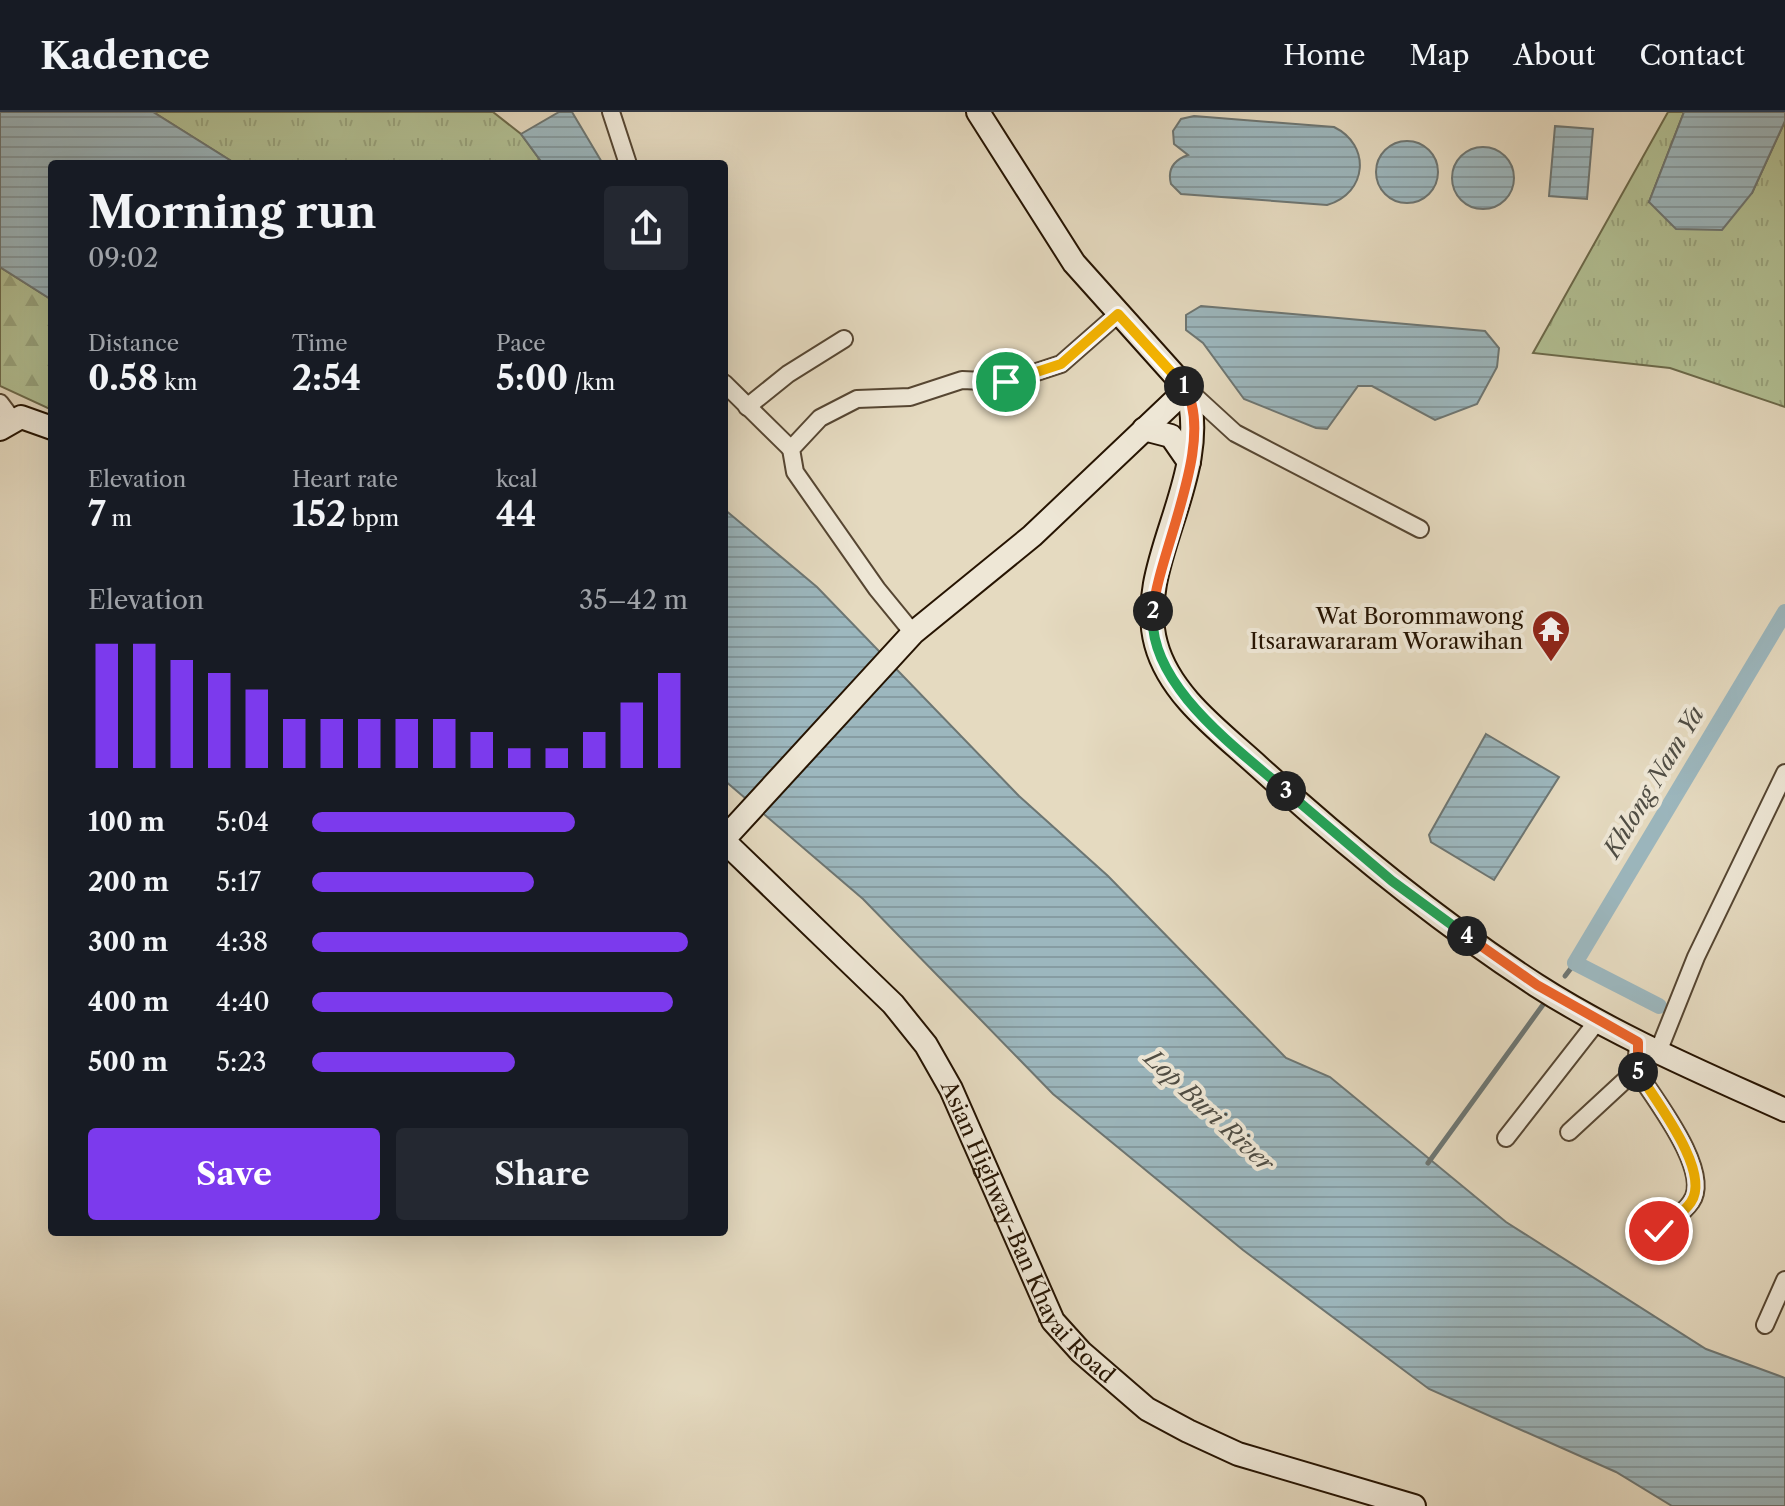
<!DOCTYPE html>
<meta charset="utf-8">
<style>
:root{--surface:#171b24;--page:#242831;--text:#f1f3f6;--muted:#9ea1a6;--line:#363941;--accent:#7c3aed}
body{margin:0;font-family:"Libre Caslon Text",serif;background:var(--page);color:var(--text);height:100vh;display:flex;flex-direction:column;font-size:30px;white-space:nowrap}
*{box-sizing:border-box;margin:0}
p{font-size:26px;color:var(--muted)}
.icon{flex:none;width:44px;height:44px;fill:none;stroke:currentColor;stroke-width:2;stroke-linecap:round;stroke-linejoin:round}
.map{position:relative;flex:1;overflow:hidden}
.panel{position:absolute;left:48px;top:48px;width:680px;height:1076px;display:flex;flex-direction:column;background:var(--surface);border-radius:8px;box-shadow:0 8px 32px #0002}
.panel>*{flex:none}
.pin{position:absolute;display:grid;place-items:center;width:68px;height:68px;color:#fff;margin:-34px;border:4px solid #fff;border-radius:50%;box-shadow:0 2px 8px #0007}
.km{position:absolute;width:40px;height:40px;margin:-20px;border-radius:50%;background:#222;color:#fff;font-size:22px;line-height:40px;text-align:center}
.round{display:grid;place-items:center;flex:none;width:84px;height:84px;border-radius:8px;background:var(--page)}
.summary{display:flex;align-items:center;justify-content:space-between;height:136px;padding:0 40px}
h1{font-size:44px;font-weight:800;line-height:60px}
.figures{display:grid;grid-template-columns:repeat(3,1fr);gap:12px;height:136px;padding:8px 40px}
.figures div{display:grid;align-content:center}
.figures b{font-size:34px;font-weight:800}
.figures small{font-size:22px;font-weight:400}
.figures p{font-size:22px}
.chart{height:224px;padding:16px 40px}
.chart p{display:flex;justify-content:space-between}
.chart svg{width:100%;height:144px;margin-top:8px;stroke:var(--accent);stroke-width:6}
.button{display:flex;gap:16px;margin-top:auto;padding:16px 40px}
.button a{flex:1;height:92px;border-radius:8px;background:var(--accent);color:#fff;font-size:32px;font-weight:800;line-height:92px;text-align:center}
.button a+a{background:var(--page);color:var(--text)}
ul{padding:0 40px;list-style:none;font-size:26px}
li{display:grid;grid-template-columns:128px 96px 1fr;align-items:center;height:60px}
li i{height:20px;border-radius:10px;background:var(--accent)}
header{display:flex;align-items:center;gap:48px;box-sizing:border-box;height:112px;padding:0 40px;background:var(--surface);border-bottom:2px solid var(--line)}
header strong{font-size:38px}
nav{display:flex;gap:44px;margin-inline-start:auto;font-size:28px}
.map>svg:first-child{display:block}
.grass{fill:url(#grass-tufts);stroke:#6c6a4b;stroke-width:2}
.forest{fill:url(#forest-firs);stroke:#6c6a4b;stroke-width:2}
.water{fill:url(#water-rules);stroke:#6d7673;stroke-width:2}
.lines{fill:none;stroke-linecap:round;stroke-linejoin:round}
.stream{stroke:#6d7673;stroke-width:5}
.canal{stroke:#9cb7be;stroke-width:16}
.street-casing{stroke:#564632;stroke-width:20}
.secondary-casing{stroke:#261402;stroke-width:26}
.street{stroke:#eee7d6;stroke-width:16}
.secondary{stroke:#eee7d6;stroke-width:22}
.split-1-casing{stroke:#fff;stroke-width:16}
.split-2-casing{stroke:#fff;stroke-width:16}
.split-3-casing{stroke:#fff;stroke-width:16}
.split-4-casing{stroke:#fff;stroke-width:16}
.split-5-casing{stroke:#fff;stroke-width:16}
.split-6-casing{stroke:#fff;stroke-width:16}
.split-1{stroke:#f5b400;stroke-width:10}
.split-2{stroke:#f0652b;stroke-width:10}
.split-3{stroke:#22a559;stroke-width:10}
.split-4{stroke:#22a559;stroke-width:10}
.split-5{stroke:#f0652b;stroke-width:10}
.split-6{stroke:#f5b400;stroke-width:10}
.labels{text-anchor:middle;stroke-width:8;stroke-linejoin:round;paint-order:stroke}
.poi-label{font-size:22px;fill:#261402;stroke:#eee7d6;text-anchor:end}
.street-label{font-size:22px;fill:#261402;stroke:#eee7d6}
.water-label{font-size:24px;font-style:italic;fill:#4f4d44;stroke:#eee7d6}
</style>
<header>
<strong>Kadence</strong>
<nav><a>Home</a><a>Map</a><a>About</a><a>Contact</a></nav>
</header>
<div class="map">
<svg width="1785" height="1394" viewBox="0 0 1785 1394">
<defs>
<pattern id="grass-tufts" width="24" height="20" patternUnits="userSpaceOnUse" patternTransform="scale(2)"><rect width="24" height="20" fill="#b2c094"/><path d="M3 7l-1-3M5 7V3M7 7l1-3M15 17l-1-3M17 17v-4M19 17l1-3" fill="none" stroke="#99a47e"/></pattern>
<pattern id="forest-firs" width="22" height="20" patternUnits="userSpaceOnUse" patternTransform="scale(2)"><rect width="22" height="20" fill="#b2c094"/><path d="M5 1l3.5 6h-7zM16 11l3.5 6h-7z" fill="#99a47e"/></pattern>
<pattern id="water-rules" width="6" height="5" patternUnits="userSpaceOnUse" patternTransform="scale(2)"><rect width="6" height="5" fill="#9cb7be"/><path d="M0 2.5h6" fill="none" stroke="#869ca2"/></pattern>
</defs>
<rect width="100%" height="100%" fill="#e5dac0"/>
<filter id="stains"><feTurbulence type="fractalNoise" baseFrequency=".0025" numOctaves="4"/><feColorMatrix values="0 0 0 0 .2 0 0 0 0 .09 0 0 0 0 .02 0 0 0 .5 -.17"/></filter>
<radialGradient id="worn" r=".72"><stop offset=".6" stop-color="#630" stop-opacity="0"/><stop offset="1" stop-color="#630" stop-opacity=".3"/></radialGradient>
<g class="grass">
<polygon points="153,0 493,0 521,22 543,52 236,52"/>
<polygon points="1668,0 1684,0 1649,90 1752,81 1785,9 1785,295 1670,256 1533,241"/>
</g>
<polygon class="forest" points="0,155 52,188 52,298 0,274"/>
<g class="water">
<polygon points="0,0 153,0 236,52 52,52 52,188 0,155"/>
<polygon points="559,0 572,0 603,52 543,52 521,22"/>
<polygon points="1684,0 1785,0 1785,9 1752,81 1722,118 1676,117 1649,90"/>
<path d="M1194 4 1334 15C1371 33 1368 81 1327 93L1181 82 1171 72C1167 57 1174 48 1188 43L1174 32 1173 19 1181 7Z"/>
<polygon points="1555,14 1593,17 1587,87 1549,84"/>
<circle cx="1407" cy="60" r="31"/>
<circle cx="1483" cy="66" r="31"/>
<polygon points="1201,194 1485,219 1499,236 1497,255 1477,292 1435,308 1372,274 1358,274 1327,317 1316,316 1244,287 1203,231 1186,218 1186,203"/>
<polygon points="724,397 817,475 1019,684 1108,764 1286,946 1330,965 1506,1110 1706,1237 1785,1266 1785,1394 1672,1394 1616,1360 1429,1277 1243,1138 1053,982 863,787 724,668"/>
<polygon points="1486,622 1559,665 1494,768 1431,730 1429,723"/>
</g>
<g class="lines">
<g class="stream">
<polyline points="1565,864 1575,851"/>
<polyline points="1428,1051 1545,890"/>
</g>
<polyline class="canal" points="1659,894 1575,851 1785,500"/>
<defs>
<g id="street">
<polyline points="611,0 628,52"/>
<polyline points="724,271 791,337"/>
<polyline points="1187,277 1235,321 1420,417"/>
<polyline points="0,291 12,307"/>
<polyline points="747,295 788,262 844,227"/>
<polyline points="913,521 877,477 795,360 791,337 820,306 857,287 910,285 962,268 1006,270 1061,252 1118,202"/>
<polyline points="1658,940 1696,845 1785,661"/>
<path d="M1636 958C1653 985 1713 1060 1691 1090 1684 1101 1669 1110 1659 1119"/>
<polyline points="1569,1020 1636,958 1638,930"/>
<polyline points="1506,1026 1599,907"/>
<polyline points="1765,1213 1785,1168"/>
</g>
<g id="secondary">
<path d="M978 0 1074 151 1187 277C1213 366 1134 451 1156 532 1170 584 1221 620 1259 655 1346 734 1438 809 1536 873 1614 923 1701 960 1785 998"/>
<polyline points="0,317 21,305 52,316"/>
<polyline points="1144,317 1171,324 1189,350"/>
<polyline points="724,727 913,521 1032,424 1187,277"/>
<path id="s1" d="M724 729 893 892 926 933 951 977 1053 1209 1081 1240 1147 1297 1188 1319 1238 1342 1414 1394"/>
</g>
</defs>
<use href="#street" class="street-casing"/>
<use href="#secondary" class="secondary-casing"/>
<use href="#street" class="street"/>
<use href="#secondary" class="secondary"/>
</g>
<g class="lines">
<defs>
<polyline id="split-1" points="1006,270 1061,252 1118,202 1184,274"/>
<path id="split-2" d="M1153 499C1158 440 1218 327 1184 274"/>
<path id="split-3" d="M1153 499C1146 572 1237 636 1286 679"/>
<polyline id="split-4" points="1286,679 1392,769 1467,824"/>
<polyline id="split-5" points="1467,824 1537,873 1638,930 1638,960"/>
<path id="split-6" d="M1638 960C1654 987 1712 1059 1691 1090 1684 1101 1669 1110 1659 1119"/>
</defs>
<use href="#split-1" class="split-1-casing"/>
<use href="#split-2" class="split-2-casing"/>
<use href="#split-3" class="split-3-casing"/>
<use href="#split-4" class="split-4-casing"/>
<use href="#split-5" class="split-5-casing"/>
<use href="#split-6" class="split-6-casing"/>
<use href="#split-1" class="split-1"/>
<use href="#split-2" class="split-2"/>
<use href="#split-3" class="split-3"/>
<use href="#split-4" class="split-4"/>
<use href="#split-5" class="split-5"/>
<use href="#split-6" class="split-6"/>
</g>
<defs>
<symbol id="temple-pin" viewBox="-11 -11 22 30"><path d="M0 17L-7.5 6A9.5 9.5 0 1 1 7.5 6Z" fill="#8f2418" stroke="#eee7d6"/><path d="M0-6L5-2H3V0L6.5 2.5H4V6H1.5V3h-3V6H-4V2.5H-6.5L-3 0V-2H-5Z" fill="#fff"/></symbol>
</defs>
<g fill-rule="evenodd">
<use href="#temple-pin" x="1529" y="495" width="44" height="60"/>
</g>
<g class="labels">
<g class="poi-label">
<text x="1523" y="512">Wat Borommawong<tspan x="1523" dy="25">Itsarawararam Worawihan</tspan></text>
</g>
<g class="street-label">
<text dy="8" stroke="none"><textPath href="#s1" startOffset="502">Asian Highway-Ban Khayai Road</textPath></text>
</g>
<g class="water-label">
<text transform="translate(1654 670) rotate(-59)" y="8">Khlong Nam Ya</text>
<text transform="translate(1209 999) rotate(43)" y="8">Lop Buri River</text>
</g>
</g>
<rect width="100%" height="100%" filter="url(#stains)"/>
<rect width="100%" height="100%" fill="url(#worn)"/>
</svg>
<div class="pin" style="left:1006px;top:270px;background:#1e9e55"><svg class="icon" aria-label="arrive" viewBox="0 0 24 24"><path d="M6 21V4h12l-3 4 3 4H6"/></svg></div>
<div class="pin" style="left:1659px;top:1119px;background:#d93025"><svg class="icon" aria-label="check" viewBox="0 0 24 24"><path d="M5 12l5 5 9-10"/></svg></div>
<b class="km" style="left:1184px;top:274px">1</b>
<b class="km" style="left:1153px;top:499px">2</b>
<b class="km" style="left:1286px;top:679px">3</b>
<b class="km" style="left:1467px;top:824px">4</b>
<b class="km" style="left:1638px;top:960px">5</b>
<section class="panel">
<div class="summary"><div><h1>Morning run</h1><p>09:02</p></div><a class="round"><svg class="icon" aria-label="share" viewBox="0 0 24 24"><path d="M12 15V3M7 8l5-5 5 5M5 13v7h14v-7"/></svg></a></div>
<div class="figures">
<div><p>Distance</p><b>0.58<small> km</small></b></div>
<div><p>Time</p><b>2:54</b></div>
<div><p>Pace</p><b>5:00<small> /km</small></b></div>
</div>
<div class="figures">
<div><p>Elevation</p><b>7<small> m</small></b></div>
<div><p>Heart rate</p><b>152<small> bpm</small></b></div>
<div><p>kcal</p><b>44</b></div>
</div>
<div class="chart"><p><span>Elevation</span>35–42 m</p>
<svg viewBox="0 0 160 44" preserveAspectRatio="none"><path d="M5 44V6M15 44V6M25 44V11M35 44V15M45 44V20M55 44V29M65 44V29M75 44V29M85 44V29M95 44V29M105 44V33M115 44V38M125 44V38M135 44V33M145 44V24M155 44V15"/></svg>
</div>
<ul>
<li><b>100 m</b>5:04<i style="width:70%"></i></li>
<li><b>200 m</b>5:17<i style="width:59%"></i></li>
<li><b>300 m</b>4:38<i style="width:100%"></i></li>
<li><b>400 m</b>4:40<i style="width:96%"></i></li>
<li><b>500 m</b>5:23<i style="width:54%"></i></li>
</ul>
<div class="button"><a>Save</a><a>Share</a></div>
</section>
</div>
